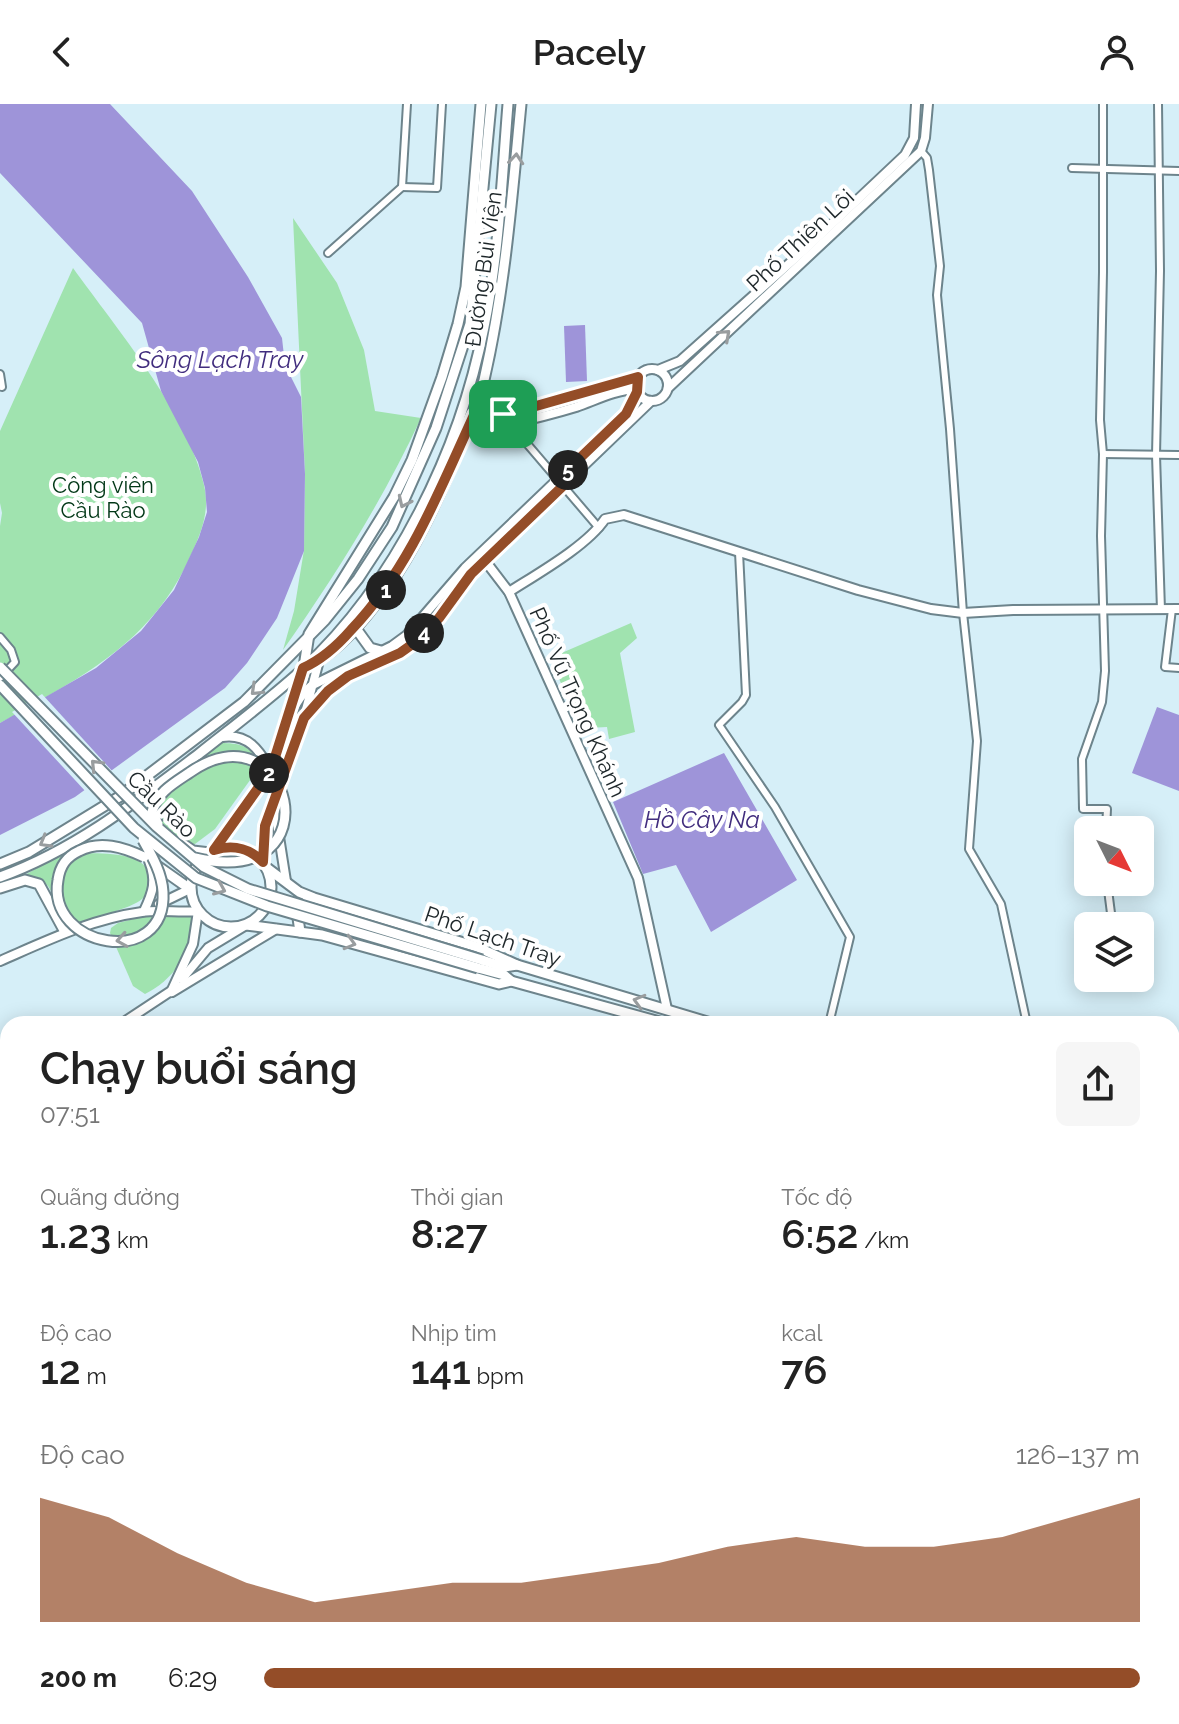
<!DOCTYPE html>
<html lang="vi">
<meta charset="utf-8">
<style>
:root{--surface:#fff;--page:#f6f6f6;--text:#222;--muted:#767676;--accent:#944d28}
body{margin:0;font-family:Raleway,sans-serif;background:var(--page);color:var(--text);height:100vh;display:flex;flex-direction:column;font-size:30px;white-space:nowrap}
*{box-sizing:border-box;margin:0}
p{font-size:26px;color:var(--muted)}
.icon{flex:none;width:44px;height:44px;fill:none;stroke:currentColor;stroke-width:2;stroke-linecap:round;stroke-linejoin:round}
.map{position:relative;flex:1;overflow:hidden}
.side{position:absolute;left:0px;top:912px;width:1180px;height:708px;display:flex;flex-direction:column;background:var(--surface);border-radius:24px 24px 0 0;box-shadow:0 4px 20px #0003}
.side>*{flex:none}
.needle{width:52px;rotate:132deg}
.buttons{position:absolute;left:1074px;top:712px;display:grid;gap:16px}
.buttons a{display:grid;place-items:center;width:80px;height:80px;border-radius:12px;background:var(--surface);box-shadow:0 4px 20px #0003;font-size:40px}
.pin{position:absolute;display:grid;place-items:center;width:68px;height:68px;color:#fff;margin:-34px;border-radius:16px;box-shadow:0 4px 12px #0006}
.km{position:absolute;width:40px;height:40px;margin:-20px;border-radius:50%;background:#222;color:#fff;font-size:22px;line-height:40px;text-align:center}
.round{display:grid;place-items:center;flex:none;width:84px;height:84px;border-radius:12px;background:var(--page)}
.headline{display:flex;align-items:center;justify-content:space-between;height:136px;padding:0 40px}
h1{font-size:44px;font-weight:600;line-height:60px}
.figures{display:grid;grid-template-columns:repeat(3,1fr);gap:12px;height:136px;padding:8px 40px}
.figures div{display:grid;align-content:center}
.figures b{font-size:40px;font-weight:600}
.figures small{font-size:22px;font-weight:400}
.figures p{font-size:22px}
.chart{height:224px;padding:16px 40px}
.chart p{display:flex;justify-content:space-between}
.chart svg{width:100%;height:144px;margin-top:8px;fill:var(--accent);opacity:.7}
ul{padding:0 40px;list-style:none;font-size:26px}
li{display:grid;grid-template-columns:128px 96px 1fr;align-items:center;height:60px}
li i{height:20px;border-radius:10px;background:var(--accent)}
header{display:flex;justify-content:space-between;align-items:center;height:104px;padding:0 40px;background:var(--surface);font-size:36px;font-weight:600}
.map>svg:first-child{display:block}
.green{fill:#a0e3af}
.water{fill:#9e94d9}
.pier{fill:#d6eff8}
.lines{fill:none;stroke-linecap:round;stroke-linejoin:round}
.street-casing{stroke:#6d848c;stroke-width:10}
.secondary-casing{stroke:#6d848c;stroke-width:12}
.primary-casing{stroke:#6d848c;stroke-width:13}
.street{stroke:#fff;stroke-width:6}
.secondary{stroke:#fff;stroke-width:8}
.primary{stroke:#fff;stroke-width:9}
.primary-bridge-casing{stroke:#6d848c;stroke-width:13;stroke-linecap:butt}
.primary-bridge{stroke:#fff;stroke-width:9}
.oneway{stroke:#999d9f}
.route-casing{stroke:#fff;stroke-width:16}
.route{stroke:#944d28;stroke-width:10}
.labels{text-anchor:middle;stroke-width:8;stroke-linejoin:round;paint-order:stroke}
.street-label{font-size:22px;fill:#1d2629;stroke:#fff}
.park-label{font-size:22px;fill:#013716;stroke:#fff}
.water-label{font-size:24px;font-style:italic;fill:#412d7e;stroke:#fff}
</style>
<header><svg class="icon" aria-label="back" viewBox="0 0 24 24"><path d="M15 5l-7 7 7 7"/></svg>Pacely<svg class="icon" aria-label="person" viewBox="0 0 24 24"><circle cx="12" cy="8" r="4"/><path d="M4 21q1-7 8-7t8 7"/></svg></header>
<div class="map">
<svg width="1179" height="1620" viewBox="0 0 1179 1620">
<rect width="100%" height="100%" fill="#d6eff8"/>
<g class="green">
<path d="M293 114 337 179 364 246 375 307 421 314C383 396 335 472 283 546L294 507 304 446 305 370Z"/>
<path d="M73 164C116 224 188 309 204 381 210 406 202 427 191 451 161 518 115 553 53 589 35 599 18 610 0 619V422L2 409 0 399V327Z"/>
<polygon points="631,519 637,534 620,549 635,628 609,635 607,623 588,624 585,615 577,616 550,554"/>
<path d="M221 639C241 639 256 643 258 665L215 725 195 740 183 742 146 711C146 687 200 649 221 639Z"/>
<path d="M64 749C86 751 144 743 150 772 152 781 149 790 142 795 133 804 86 816 71 821L48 782 38 773 23 772Z"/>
<path d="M153 810 188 811 194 815C195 846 172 877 145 890L133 882 110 829 111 824 118 819Z"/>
</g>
<g class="water">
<polygon points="0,0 110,0 192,87 248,173 282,234 285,261 301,293 305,370 304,447 277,514 247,559 225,584 75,693 0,731 0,619 96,564 141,527 174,486 199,433 207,408 205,384 198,358 161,287 142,219 0,69"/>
<polygon points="585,221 587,277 566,278 564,222"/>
<polygon points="1157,603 1179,611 1179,687 1132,669"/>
<polygon points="724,649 797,776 711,828 676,761 643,770 613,698"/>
</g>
<polygon class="pier" points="42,590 114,669 87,689 12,608"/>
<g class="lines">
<defs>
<g id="street">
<polyline points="1103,0 1103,168 1100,316 1103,350 1101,432 1105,567 1102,598 1082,655 1083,705 1107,705 1106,726"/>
<polyline points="1158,0 1160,167 1156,351 1161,506"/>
<polyline points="921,47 927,54 929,66 940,162 937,191 950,325 963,509 977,637 969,745 1001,800 1027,920"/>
<polyline points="1072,64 1179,67"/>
<polyline points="402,83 437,84 442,0"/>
<polyline points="328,149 402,83 407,0"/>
<polyline points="0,270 2,283"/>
<polyline points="511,321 599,424"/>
<polyline points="1103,350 1179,351"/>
<polyline points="739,448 746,591 742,598 719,621 775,703 850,833 829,920"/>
<polyline points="1172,505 1165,563 1179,564"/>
<polyline points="0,533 11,546 15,558 0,574"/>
<polyline points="1107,778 1112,817"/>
<polyline points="1172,1243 1179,1245"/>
<polyline points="0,1445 8,1454"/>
<polyline points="0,1463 8,1458"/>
<polyline points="113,1612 118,1620"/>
<polyline points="552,1612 568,1620"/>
<polyline points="729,1612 739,1620"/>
<polyline points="523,1620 527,1612"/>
<polyline points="600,1620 603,1612"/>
<polyline points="622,1620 638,1612"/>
<polyline points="956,1620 960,1612"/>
</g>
<g id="secondary">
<circle cx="652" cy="281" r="16"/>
<polyline points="658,266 680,257 801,149 905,51 914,34 916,0"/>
<polyline points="668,284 921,47 925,34 928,0"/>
<polyline points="474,311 515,308 638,273"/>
<path d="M466 329C503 322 540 314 576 303 596 296 615 286 636 285"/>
<polyline points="483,454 509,488 638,774 667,905"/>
<path d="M509 488C537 470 587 442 605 415L624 411 858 486 931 505 963 509 1013 506 1179 505"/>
<polyline points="294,594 303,565"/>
<polyline points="304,613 320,553"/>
<path d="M222 633C248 629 259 646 271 666"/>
<polyline points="274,701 286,777"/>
<path d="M214 746C230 717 257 695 271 665 285 635 286 604 311 582L392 542 407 531 465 464 626 310 637 288"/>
<polyline points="263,758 265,722 304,614 328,587 348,572 400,549 414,539 439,514 471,470 651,297"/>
<polyline points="159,800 190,785"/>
<path d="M144 807C153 788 157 777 149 757"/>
<path d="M0 857C46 837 91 815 142 808 160 805 179 809 198 807L193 840 171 888"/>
<polyline points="182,875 208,844 246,821"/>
<polyline points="172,888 276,825"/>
<polyline points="121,920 174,885"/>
<polyline points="0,1057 8,1045"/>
<polyline points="0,1177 8,1181"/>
<polyline points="1172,1531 1179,1515"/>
<polyline points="980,1612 998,1620"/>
<polyline points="1136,1620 1139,1612"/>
</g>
<g id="primary">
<polyline points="358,519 357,526 370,544 381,547"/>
<path d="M310 561C340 547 367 512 387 485 416 443 437 397 457 350 467 326 478 302 484 276 505 185 512 93 521 0"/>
<polyline points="304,563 309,530 394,393 412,356 442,273 458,220 466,183 481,0"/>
<polyline points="180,738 193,747 210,749"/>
<circle cx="231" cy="783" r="40"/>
<polyline points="153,759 190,785"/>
<polyline points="0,760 29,748 119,693 244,598 325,516 358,475 392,423 436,324 470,220 491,0"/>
<polyline points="267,764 299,788 314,794 477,843 517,861 714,920"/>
<path d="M0 773C75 746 137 697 200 649 234 622 270 595 303 565 396 479 460 346 484 223 499 150 502 74 508 0"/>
<polyline points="0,784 25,776 39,780 65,828"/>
<polyline points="246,821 322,831 499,880 511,877 667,920"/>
<polyline points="300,828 297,807 307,797"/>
<polyline points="482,856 504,863 517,861"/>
<polyline points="478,864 504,871 511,877"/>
<polyline points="1172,1077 1179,1080"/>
</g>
</defs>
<use href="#street" class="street-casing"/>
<use href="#secondary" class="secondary-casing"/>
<use href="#primary" class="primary-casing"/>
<use href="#street" class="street"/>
<use href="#secondary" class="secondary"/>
<use href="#primary" class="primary"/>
<defs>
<g id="primary-bridge">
<polyline points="0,563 156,722 204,763 248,785 482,856"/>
<polyline points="0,581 134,724 196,774 267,802 478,864"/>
<path d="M158 720 152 708C156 689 174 679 189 669 290 597 339 787 195 754"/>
<path d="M143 736C152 752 162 769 163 788 167 866 46 844 58 776 60 762 66 753 79 747 100 736 123 743 144 753"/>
</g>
</defs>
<use href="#primary-bridge" class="primary-bridge-casing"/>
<use href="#primary-bridge" class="primary-bridge"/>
</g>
<defs><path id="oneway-chevron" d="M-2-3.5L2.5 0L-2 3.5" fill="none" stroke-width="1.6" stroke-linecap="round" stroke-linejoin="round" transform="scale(2)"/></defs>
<g class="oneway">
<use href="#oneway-chevron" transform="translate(516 55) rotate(-85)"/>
<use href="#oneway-chevron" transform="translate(725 231) rotate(-42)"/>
<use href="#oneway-chevron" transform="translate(404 398) rotate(115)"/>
<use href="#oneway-chevron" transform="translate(256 586) rotate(136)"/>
<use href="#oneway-chevron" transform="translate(96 661) rotate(-134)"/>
<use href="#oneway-chevron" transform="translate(45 738) rotate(150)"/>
<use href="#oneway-chevron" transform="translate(220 785) rotate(23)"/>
<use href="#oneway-chevron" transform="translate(122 836) rotate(171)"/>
<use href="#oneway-chevron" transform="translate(350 839) rotate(16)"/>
<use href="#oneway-chevron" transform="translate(639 897) rotate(-164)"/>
</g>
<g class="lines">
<defs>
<path id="route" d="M638 273 637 288 626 310 558 375 564 381 471 470 439 514 414 539 400 549 348 572 328 587 304 614 265 722 263 758C249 744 234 740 214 746L271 666 303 564C323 555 337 542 351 526 410 464 439 387 474 311L515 308Z"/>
</defs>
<use href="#route" class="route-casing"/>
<use href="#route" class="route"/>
</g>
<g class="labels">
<g class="street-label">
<text transform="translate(800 136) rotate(-43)" y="8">Phố Thiên Lôi</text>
<text transform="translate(483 165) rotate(-82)" y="8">Đường Bùi Viện</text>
<text transform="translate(578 598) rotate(66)" y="8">Phố Vũ Trọng Khánh</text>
<text transform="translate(162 700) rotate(44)" y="8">Cầu Rào</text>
<text transform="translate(493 832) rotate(19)" y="8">Phố Lạch Tray</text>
</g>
<g class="park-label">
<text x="103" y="389">Công viên<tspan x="103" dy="25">Cầu Rào</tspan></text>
</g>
<g class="water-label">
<text x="220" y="264">Sông Lạch Tray</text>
<text x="702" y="724">Hồ Cây Na</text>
</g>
</g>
</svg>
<div class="buttons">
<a><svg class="needle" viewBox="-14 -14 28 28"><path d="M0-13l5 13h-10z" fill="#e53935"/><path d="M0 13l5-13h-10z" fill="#767676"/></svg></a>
<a><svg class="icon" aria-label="layers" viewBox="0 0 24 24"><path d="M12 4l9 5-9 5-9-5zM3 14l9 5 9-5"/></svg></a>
</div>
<div class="pin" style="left:503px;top:310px;background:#1e9e55"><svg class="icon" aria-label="arrive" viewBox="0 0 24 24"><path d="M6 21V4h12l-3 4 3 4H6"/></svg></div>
<b class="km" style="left:386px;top:486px">1</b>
<b class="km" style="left:269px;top:669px">2</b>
<b class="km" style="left:424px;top:529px">4</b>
<b class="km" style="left:568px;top:366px">5</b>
<section class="side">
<div class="headline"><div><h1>Chạy buổi sáng</h1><p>07:51</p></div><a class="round"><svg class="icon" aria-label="share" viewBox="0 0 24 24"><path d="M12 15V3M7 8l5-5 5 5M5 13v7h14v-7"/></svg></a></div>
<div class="figures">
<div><p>Quãng đường</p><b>1.23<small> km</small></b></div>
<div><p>Thời gian</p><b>8:27</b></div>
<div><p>Tốc độ</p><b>6:52<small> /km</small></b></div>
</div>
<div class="figures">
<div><p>Độ cao</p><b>12<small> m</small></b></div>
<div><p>Nhịp tim</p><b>141<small> bpm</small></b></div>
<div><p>kcal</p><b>76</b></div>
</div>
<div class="chart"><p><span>Độ cao</span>126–137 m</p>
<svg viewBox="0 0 160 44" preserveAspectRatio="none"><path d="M0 44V6L10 12L20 23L30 32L40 38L50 35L60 32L70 32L80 29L90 26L100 21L110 18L120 21L130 21L140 18L150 12L160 6V44z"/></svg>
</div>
<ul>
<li><b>200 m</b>6:29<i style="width:100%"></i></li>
</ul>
</section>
</div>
